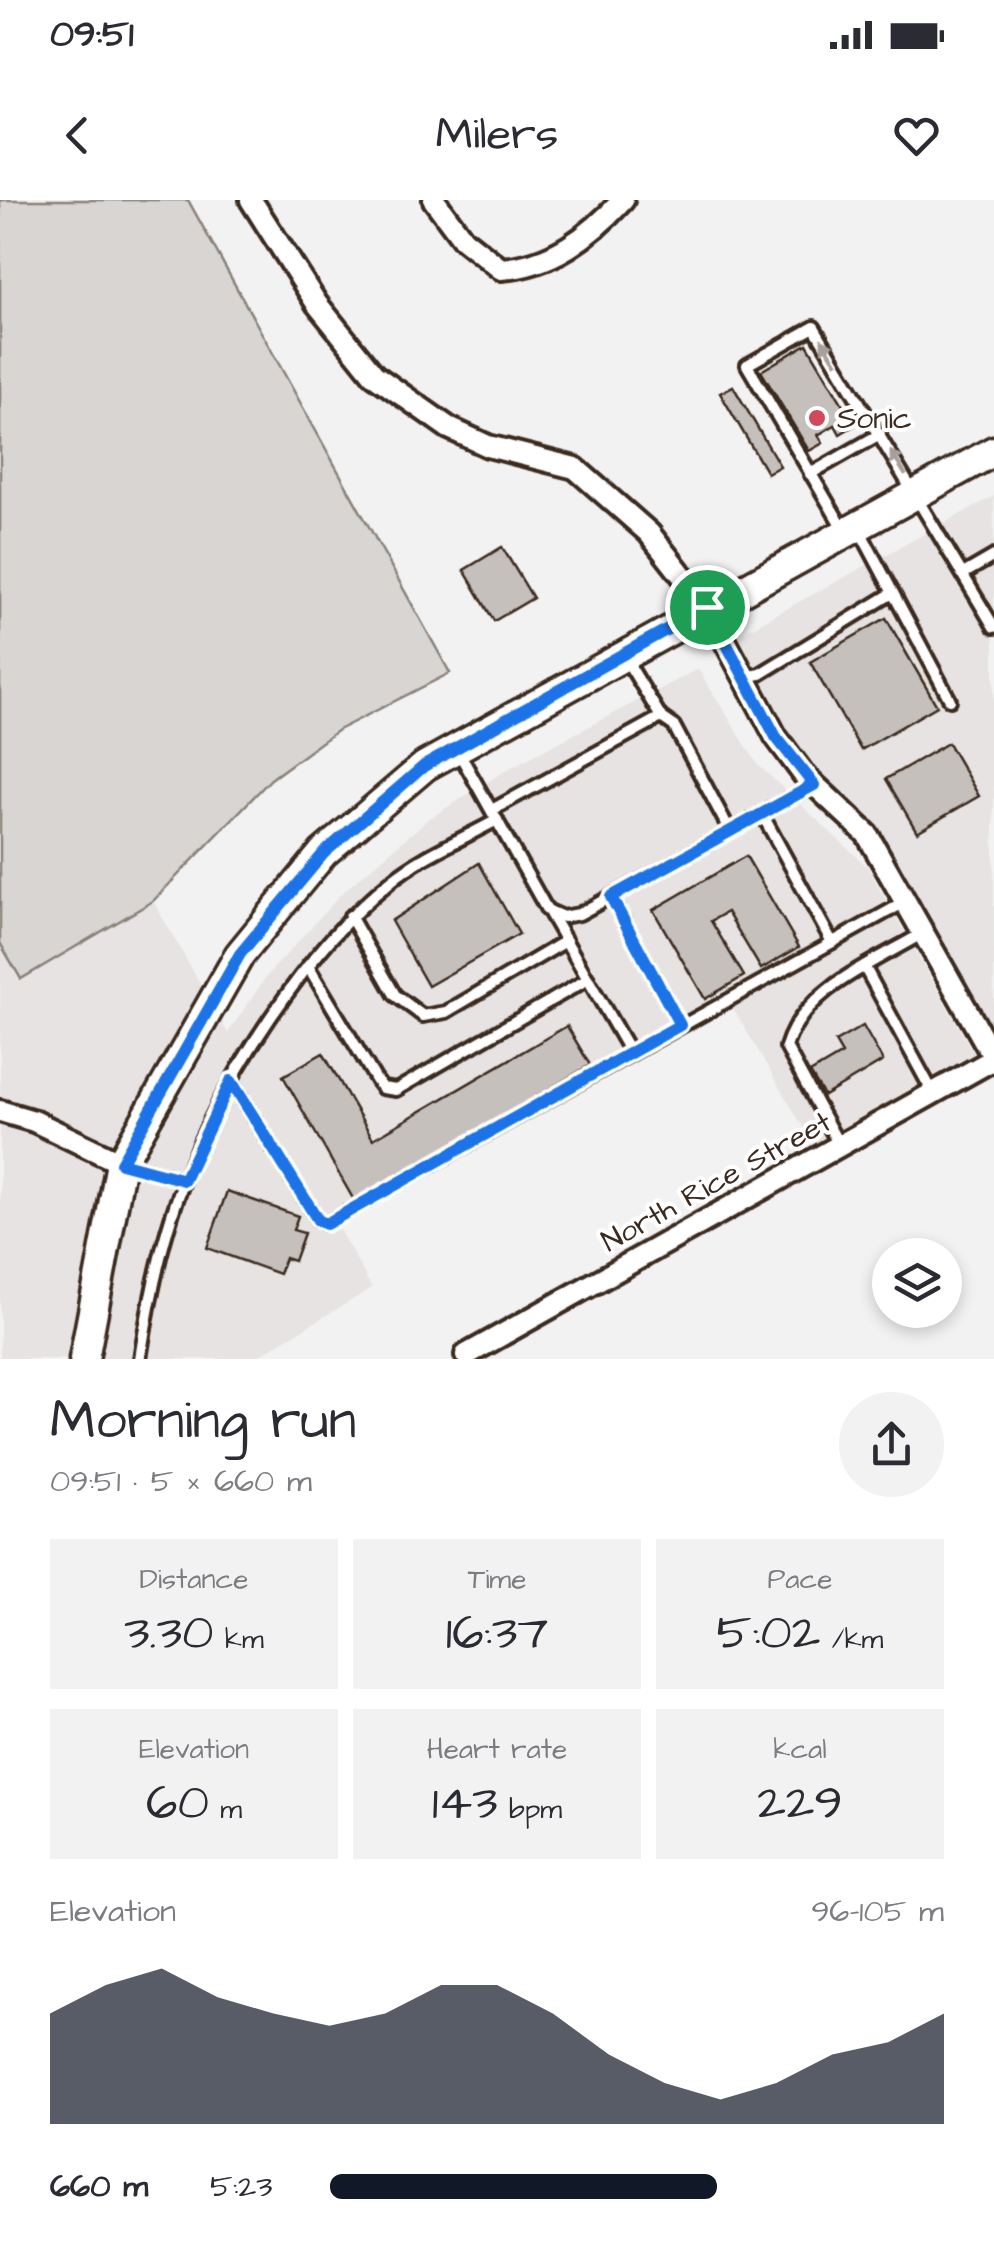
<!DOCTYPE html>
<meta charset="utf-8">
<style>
:root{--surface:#fff;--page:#f2f2f3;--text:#2b2b33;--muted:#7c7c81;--accent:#111827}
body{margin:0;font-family:"Architects Daughter",sans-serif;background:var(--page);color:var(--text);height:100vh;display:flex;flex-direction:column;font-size:38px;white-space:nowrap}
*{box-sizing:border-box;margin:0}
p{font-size:32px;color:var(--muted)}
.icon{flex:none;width:55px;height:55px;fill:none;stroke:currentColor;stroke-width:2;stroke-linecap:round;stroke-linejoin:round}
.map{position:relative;height:1159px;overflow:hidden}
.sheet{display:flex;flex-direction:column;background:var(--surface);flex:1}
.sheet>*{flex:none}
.buttons{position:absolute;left:872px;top:1038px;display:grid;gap:20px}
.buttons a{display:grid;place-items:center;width:90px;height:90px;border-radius:50%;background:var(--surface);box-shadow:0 5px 15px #0003;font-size:50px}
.pin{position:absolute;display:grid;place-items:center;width:85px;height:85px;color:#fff;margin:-42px;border:5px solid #fff;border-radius:50%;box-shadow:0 2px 10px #0007}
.round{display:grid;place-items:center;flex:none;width:105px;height:105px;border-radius:52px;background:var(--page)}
.summary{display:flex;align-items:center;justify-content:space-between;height:170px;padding:0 50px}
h1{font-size:55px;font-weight:600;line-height:75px}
.metrics{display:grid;grid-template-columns:repeat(3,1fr);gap:15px;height:170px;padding:10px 50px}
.metrics div{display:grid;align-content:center;border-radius:0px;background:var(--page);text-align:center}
.metrics b{font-size:50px;font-weight:600}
.metrics small{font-size:28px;font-weight:400}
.metrics p{font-size:28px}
.chart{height:280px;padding:20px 50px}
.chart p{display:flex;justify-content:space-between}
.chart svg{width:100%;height:180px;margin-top:10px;fill:var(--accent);opacity:.7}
ul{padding:0 50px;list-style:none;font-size:32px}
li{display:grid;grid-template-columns:160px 120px 1fr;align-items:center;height:75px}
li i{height:25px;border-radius:12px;background:var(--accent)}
.status{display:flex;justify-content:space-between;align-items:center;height:70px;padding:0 50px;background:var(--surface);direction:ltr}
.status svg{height:28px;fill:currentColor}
header{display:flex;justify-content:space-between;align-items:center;height:130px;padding:0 50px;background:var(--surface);font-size:45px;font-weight:600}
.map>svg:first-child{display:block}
.built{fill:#e6e3e2}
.green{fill:#d8d5d2;stroke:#8a8078;stroke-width:2.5}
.building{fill:#c6c0bd;stroke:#3b2a1e;stroke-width:2.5}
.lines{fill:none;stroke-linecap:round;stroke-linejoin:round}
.service-casing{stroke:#3b2a1e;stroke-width:18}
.minor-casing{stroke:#3b2a1e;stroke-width:28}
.secondary-casing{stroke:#3b2a1e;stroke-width:35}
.service{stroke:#fff;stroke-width:10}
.minor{stroke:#fff;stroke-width:20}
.secondary{stroke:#fff;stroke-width:28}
.oneway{fill:#a79f9a}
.route-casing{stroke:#fff;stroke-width:20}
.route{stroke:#1a73e8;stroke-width:12}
.poi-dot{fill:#d1495b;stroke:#fff;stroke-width:4}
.labels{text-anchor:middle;stroke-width:8;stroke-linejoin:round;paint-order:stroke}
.poi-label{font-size:30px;fill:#3b2a1e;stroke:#fff;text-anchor:start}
.street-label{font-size:30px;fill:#3b2a1e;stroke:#fff}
</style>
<div class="status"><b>09:51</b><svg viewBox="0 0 49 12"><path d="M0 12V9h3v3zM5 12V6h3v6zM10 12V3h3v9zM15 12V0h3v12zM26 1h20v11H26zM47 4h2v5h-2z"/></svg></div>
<header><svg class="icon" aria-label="back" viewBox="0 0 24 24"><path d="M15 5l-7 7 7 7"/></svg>Milers<svg class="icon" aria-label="heart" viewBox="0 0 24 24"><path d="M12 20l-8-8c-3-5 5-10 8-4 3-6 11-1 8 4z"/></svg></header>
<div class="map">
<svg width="994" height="1159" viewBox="0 0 994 1159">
<rect width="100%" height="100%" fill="#f3f2f2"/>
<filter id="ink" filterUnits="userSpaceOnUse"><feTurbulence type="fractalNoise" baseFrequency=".01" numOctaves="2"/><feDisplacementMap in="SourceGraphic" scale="20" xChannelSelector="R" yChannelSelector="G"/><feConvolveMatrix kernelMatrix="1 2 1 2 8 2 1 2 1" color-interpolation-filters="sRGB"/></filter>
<g filter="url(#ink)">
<g class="built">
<polygon points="994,296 994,829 894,653 855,607 794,548 738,435"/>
<polygon points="698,469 758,565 867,666 974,854 813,944 730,803 337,1026 372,1088 253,1159 0,1159 0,743 21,779 153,701 228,833 266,777 342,693 427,620 508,569"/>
</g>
<polygon class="green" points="0,0 188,0 450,473 338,530 271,579 153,701 21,779 0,743"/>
<g class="building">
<polygon points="807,144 855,225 840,234 835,225 818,235 823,243 809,251 761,171"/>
<polygon points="733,186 780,266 767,273 720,193"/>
<polygon points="502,347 533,398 494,421 464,370"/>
<polygon points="886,418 937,506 861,550 810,462"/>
<polygon points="948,543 979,596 917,632 886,579"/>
<polygon points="746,656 799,747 761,769 727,712 711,721 744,776 705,799 653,710"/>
<polygon points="479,663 519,734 428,786 391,721"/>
<polygon points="567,826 590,865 355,1002 283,876 323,853 373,939"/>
<polygon points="863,826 883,861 824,896 810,873 842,854 835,842"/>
<polygon points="227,991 298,1016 293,1030 304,1033 294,1061 285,1058 279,1074 207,1048"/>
</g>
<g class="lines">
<defs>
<g id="service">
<polyline points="810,274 880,234"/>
<polyline points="844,330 747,165 814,127 994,427"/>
<polyline points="860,331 950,500"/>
<polyline points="963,374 994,356"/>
<polyline points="625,458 661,517 674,526 730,631"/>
<polyline points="745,477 760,474 891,394"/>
<polyline points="458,551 547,710 563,717 579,714 814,585"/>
<polyline points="492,610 661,517"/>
<polyline points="762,614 832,742"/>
<polyline points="611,697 680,825"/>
<polyline points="548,710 630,852"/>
<polyline points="350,716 395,795 423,816 446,812 566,741"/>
<polyline points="308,766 376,880 382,888 396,890 588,779"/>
<polyline points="865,768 933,893"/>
<polyline points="231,881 317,1019 325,1024 905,702"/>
<path d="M839 945 786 847C803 789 875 762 923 733"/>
<polyline points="122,963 184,980"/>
<path d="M140 1159C149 1100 162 1037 184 981 221 880 307 748 391 681 421 656 463 639 497 620"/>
</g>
<g id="minor">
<polyline points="251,0 317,104 374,175 449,228 488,246 575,268 649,333 707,407 776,537 804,575 867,634 994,858"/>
<path d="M434 0 463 39 501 69C551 66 590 36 623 0"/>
<polyline points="0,911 34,921 121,963"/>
<polyline points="466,1155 994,859"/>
</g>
<polyline id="secondary" points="84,1159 121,963 240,754 323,653 425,566 994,251"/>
</defs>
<use href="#service" class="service-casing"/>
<use href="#minor" class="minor-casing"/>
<use href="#secondary" class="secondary-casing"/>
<use href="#service" class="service"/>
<use href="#minor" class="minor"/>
<use href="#secondary" class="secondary"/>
</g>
<defs><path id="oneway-solid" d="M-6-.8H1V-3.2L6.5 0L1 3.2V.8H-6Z" transform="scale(2.5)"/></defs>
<g class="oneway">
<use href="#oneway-solid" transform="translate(829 151) rotate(-122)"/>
<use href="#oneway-solid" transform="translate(898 263) rotate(-122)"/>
</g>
</g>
<g class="lines" filter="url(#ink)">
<defs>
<polygon id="route" points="707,407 776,537 814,585 611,697 680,825 326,1024 318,1020 231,881 184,980 121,963 240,754 324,653 424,566"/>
</defs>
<use href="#route" class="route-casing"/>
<use href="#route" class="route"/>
</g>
<circle class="poi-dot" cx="817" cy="218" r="10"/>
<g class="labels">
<g class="poi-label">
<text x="837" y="228">Sonic</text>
</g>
<g class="street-label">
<text transform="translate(716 981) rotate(-29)" y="10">North Rice Street</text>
</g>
</g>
</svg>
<div class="buttons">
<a><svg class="icon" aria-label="layers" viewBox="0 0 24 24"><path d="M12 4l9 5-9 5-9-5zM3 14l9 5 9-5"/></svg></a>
</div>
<div class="pin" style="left:707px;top:407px;background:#1e9e55"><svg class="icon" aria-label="arrive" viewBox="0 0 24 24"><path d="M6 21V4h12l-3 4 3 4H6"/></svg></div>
</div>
<section class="sheet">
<div class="summary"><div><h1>Morning run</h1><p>09:51 · 5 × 660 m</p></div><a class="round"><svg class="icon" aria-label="share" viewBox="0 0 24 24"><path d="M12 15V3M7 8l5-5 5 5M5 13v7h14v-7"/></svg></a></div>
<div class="metrics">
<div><p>Distance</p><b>3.30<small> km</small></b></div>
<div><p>Time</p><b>16:37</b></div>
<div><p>Pace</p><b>5:02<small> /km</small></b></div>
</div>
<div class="metrics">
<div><p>Elevation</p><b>60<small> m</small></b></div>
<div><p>Heart rate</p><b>143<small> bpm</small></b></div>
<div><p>kcal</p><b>229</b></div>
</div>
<div class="chart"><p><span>Elevation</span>96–105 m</p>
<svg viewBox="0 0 160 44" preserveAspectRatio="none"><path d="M0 44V17L10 10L20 6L30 13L40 17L50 20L60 17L70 10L80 10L90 17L100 27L110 34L120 38L130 34L140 27L150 24L160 17V44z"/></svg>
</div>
<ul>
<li><b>660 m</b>5:23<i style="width:63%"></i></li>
</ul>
</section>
